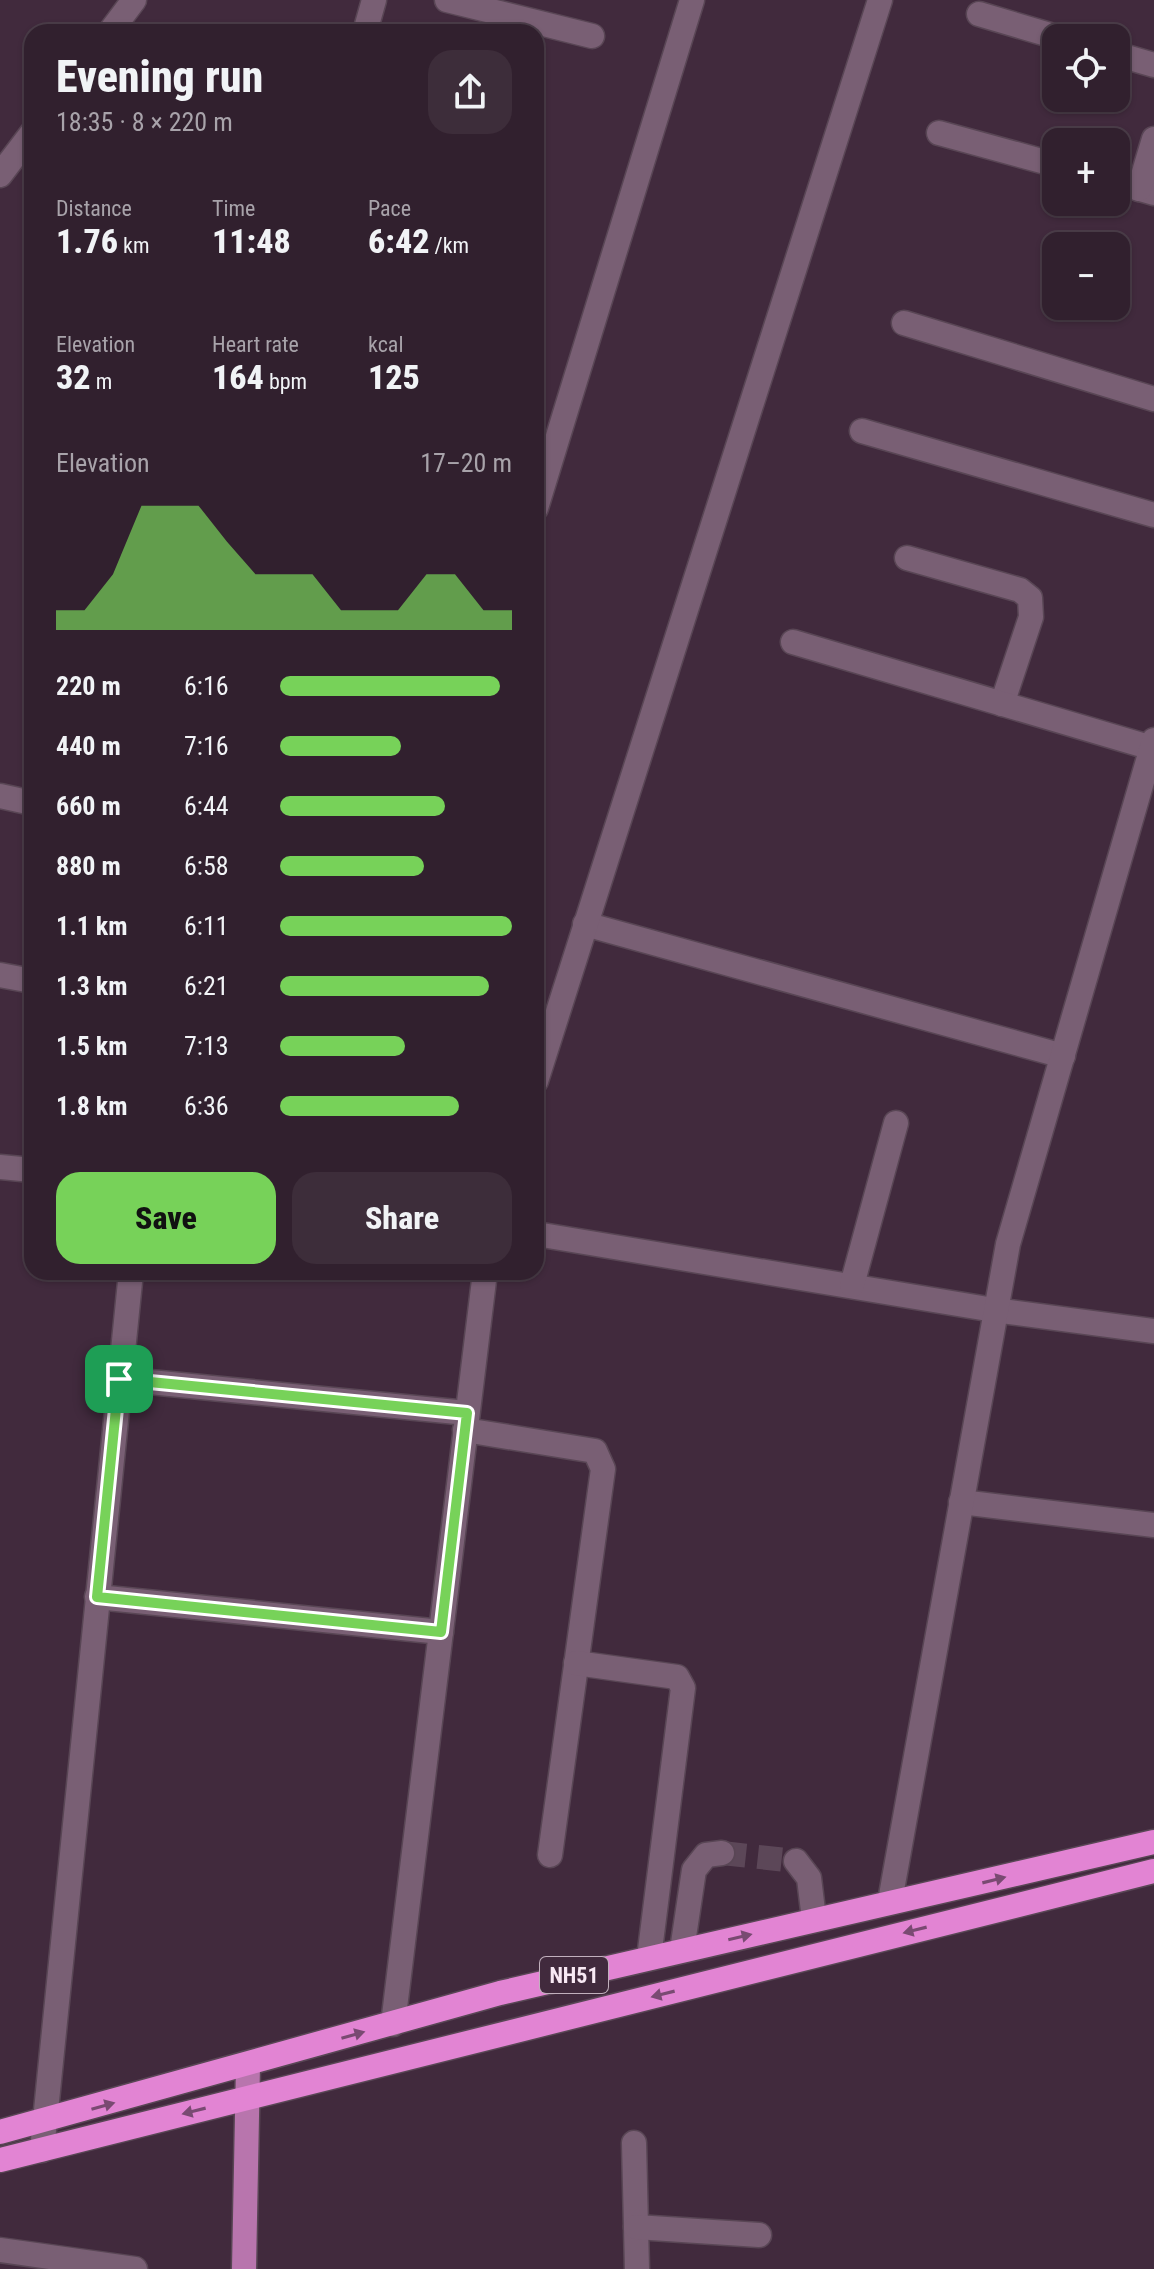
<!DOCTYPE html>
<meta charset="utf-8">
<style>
:root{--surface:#31202e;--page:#3d2d3a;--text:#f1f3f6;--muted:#a8a3aa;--line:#4c3e4a;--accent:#77d259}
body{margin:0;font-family:"Roboto Condensed",sans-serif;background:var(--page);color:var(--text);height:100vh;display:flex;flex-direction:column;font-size:30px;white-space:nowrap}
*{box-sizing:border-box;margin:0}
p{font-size:26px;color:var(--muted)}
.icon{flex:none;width:44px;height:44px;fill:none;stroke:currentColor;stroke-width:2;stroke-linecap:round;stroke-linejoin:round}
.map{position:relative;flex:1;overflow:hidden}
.sheet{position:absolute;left:24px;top:24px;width:520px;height:1256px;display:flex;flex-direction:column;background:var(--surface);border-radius:24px;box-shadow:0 2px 6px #0004,0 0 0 2px var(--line)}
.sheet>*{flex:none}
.buttons{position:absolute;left:1042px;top:24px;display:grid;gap:16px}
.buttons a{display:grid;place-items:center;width:88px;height:88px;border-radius:16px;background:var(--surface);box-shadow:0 2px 6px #0004,0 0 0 2px var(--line);font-size:40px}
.pin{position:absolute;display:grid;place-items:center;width:68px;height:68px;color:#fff;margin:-34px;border-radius:16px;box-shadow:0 4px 12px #0006}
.round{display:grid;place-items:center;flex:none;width:84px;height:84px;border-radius:24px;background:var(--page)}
.summary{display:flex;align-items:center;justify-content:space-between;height:136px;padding:0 32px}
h1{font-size:44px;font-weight:800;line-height:60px}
.metrics{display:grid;grid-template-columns:repeat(3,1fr);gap:12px;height:136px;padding:8px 32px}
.metrics div{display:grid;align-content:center}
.metrics b{font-size:34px;font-weight:800}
.metrics small{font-size:22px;font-weight:400}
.metrics p{font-size:22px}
.chart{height:224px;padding:16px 32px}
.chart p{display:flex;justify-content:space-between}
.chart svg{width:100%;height:144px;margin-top:8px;fill:var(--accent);opacity:.7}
.primary-button{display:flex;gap:16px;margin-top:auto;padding:16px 32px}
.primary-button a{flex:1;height:92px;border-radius:24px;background:var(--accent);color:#111;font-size:32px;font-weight:800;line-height:92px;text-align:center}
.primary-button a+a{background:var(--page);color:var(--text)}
ul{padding:0 32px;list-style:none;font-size:26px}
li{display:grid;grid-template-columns:128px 96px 1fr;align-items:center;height:60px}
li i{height:20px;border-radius:10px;background:var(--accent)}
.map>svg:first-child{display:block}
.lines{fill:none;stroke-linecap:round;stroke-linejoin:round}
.minor-tunnel{stroke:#5c4758;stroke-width:24;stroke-dasharray:24 12;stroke-linecap:butt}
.minor-casing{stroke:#594655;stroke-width:27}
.major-casing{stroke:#594655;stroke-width:27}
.highway-casing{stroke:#594655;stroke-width:27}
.minor{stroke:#795f74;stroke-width:24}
.major{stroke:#b875ad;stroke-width:24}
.highway{stroke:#e284d3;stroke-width:24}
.oneway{fill:#794a72}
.route-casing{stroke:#fff;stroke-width:16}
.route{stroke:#77d259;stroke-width:10}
.labels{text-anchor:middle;stroke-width:7;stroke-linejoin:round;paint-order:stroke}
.shield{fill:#412a3d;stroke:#c1b0bd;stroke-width:2}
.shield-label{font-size:22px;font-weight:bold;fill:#f8e9f4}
</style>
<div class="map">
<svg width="1154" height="2269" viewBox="0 0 1154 2269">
<rect width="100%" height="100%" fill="#412a3d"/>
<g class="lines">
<polyline class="minor-tunnel" points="722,1853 796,1861"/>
<defs>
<g id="minor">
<polyline points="447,0 592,36"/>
<polyline points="979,14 1060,38"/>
<polyline points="110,32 134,0"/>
<polyline points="365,32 374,0"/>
<polyline points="1116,54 1154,65"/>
<polyline points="939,133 1056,165"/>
<polyline points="0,175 32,133"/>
<polyline points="1116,182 1154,193"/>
<polyline points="1139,189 1154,139"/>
<polyline points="904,323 1154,399"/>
<polyline points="862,431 1154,515"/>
<polyline points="536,508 692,0"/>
<polyline points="907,558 1020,590 1030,598 1031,617 1002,704"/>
<polyline points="793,642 1152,748"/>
<polyline points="0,796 32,803"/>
<polyline points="585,924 1063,1056"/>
<polyline points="0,975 32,981"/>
<polyline points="536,1081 880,0"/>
<polyline points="0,1167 32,1170"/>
<polyline points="536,1234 994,1310 1154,1331"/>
<polyline points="852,1285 896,1123"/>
<polyline points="119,1379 467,1413"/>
<polyline points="465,1430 595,1451 603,1469 550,1855"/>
<polyline points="961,1502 1154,1525"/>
<polyline points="97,1597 441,1632"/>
<polyline points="576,1663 677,1677 683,1688 649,1958"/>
<polyline points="796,1861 809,1878 814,1919"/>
<polyline points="890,1901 1008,1244 1154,740"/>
<polyline points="682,1950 694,1870 706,1855 722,1853"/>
<polyline points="393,2024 485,1272"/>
<polyline points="634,2143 637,2269"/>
<polyline points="42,2150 131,1272"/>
<polyline points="636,2227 759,2235"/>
<polyline points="0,2250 135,2269"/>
</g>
<polyline id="major" points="244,2269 248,2065"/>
<g id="highway">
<polyline points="0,2132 500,1993 1154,1842"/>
<polyline points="0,2160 1154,1871"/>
</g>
</defs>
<use href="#minor" class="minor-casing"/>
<use href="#major" class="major-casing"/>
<use href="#highway" class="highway-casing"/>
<use href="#minor" class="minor"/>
<use href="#major" class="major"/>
<use href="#highway" class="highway"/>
</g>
<defs><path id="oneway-solid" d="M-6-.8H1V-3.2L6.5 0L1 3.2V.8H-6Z" transform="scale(2)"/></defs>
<g class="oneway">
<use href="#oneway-solid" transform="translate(994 1880) rotate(-14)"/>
<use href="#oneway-solid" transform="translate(915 1930) rotate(166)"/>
<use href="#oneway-solid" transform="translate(740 1937) rotate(-13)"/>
<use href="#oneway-solid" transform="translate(663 1994) rotate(166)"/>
<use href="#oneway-solid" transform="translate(353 2035) rotate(-16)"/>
<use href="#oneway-solid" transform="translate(103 2106) rotate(-16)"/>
<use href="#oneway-solid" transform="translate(194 2111) rotate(166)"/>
</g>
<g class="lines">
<defs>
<polygon id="route" points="119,1379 467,1413 441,1632 97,1597"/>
</defs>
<use href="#route" class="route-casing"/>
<use href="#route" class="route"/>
</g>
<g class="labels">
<rect class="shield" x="540" y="1957" width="68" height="36" rx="6"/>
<g class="shield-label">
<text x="574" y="1983">NH51</text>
</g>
</g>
</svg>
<div class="buttons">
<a><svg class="icon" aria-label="locate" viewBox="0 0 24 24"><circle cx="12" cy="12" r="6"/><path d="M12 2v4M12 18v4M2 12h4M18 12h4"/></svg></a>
<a>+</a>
<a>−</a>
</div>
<div class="pin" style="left:119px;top:1379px;background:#1e9e55"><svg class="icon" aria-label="arrive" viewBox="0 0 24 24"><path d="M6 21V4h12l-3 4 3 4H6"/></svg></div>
<section class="sheet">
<div class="summary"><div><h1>Evening run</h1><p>18:35 · 8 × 220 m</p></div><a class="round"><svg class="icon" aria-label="share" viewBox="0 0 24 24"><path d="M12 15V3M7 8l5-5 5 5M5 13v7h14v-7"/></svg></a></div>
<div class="metrics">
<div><p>Distance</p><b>1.76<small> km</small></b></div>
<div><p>Time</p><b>11:48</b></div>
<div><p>Pace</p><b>6:42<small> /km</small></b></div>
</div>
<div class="metrics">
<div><p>Elevation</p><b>32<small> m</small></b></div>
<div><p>Heart rate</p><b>164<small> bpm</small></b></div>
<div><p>kcal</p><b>125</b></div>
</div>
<div class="chart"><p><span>Elevation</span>17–20 m</p>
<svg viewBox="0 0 160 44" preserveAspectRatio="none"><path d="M0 44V38L10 38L20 27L30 6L40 6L50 6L60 17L70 27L80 27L90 27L100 38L110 38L120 38L130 27L140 27L150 38L160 38V44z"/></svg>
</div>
<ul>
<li><b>220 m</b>6:16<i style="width:95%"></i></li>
<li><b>440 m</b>7:16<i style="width:52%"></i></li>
<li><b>660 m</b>6:44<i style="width:71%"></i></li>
<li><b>880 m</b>6:58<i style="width:62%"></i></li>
<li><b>1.1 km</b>6:11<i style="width:100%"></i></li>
<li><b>1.3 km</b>6:21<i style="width:90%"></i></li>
<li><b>1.5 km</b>7:13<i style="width:54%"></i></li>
<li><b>1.8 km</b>6:36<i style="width:77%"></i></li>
</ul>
<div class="primary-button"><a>Save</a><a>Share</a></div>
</section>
</div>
